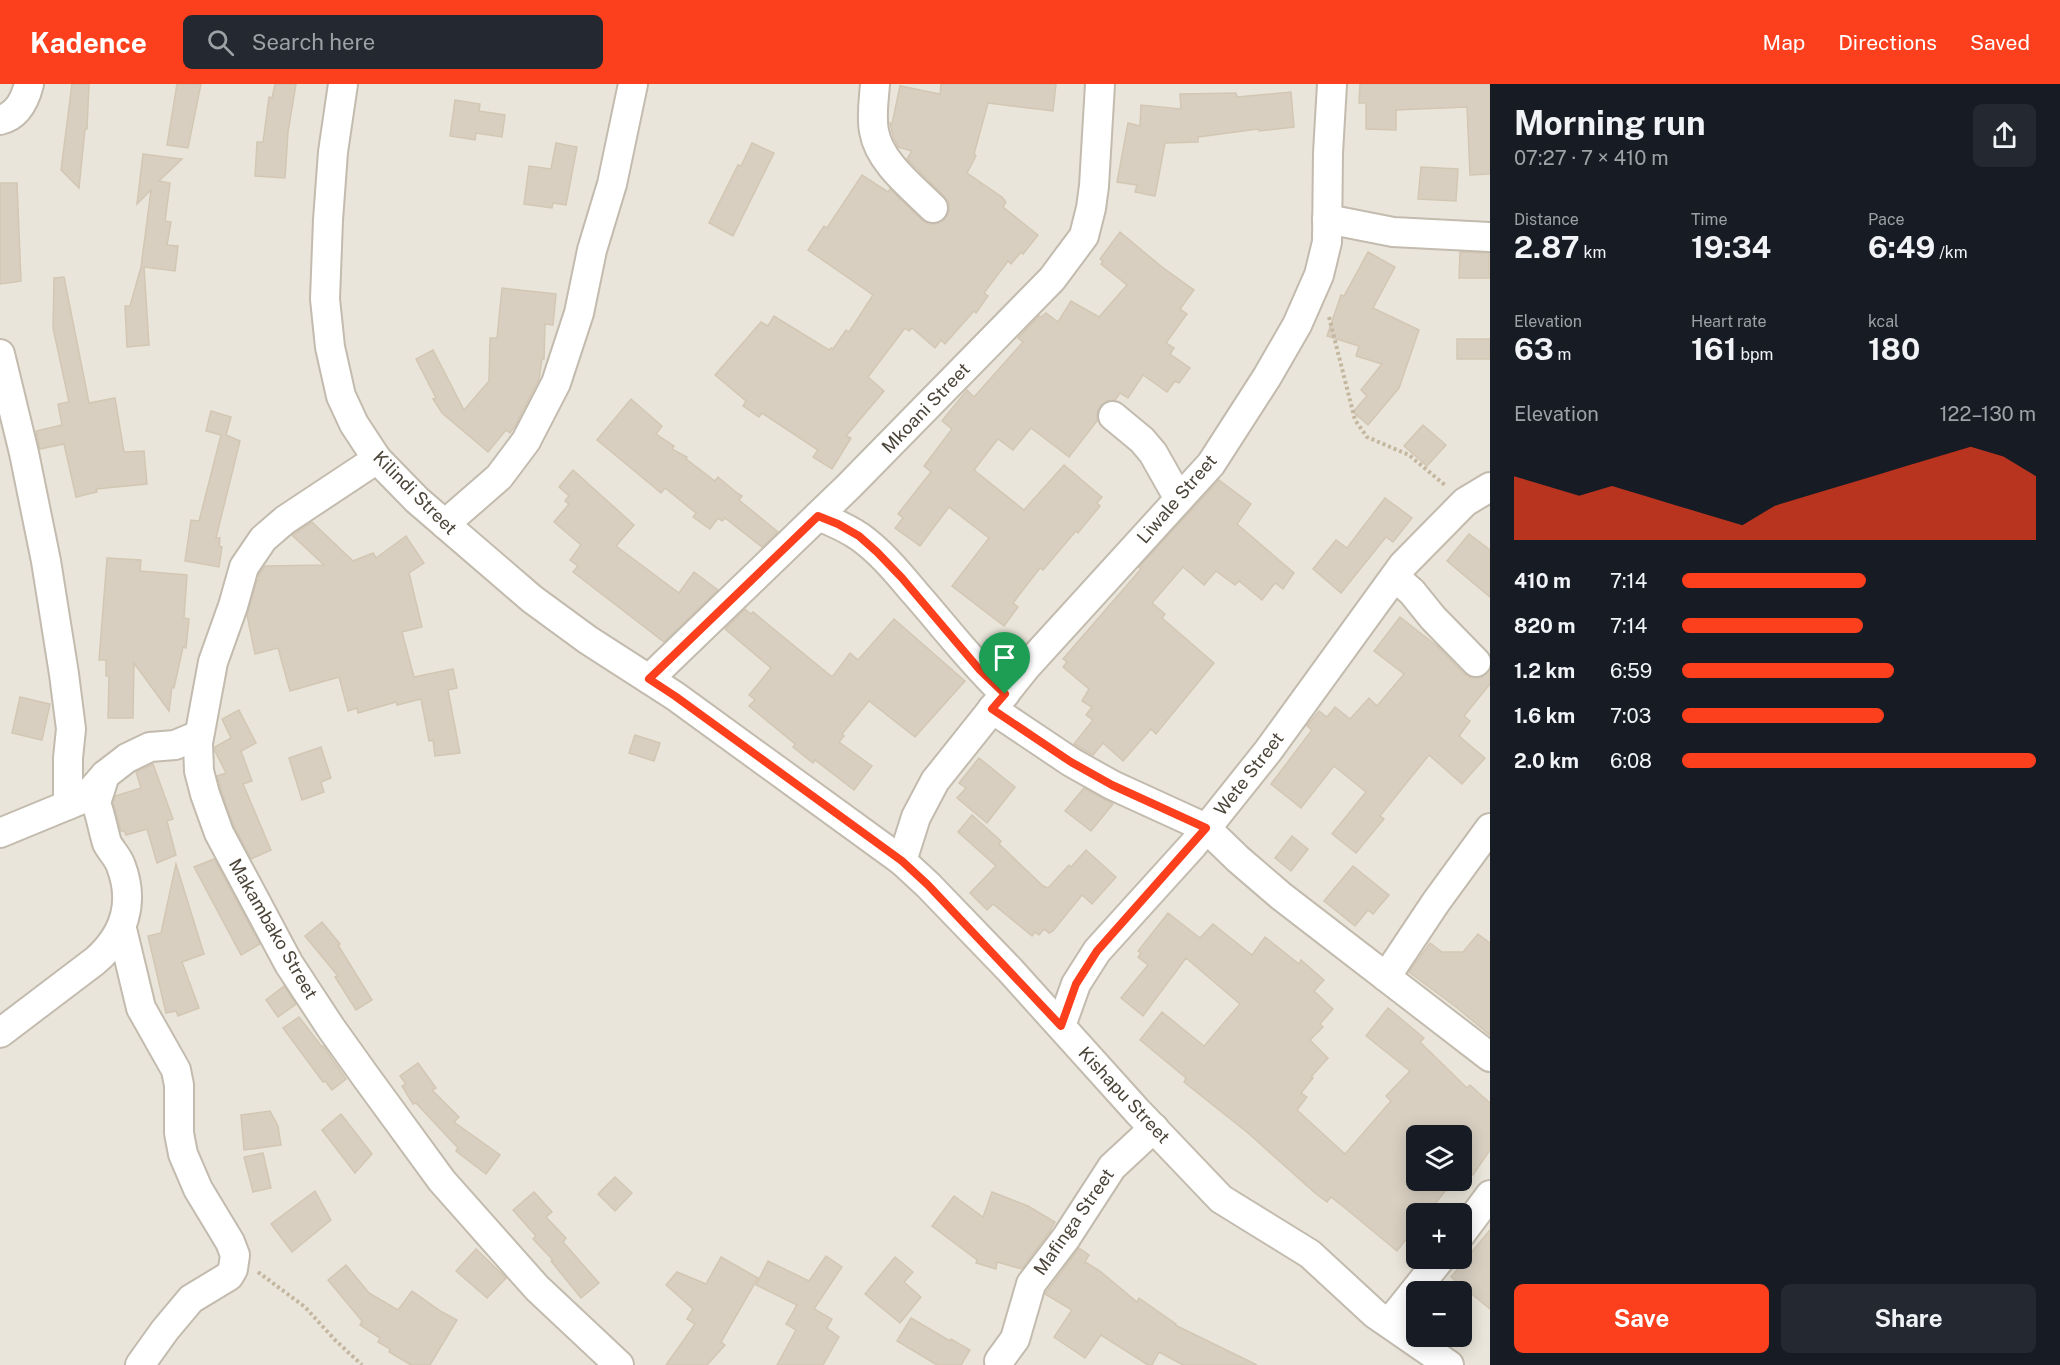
<!DOCTYPE html>
<meta charset="utf-8">
<style>
:root{--surface:#171b24;--page:#242831;--text:#f1f3f6;--muted:#9ea1a6;--accent:#fc3f1d}
body{margin:0;font-family:"Public Sans",sans-serif;background:var(--page);color:var(--text);height:100vh;display:flex;flex-direction:column;font-size:22px;white-space:nowrap}
*{box-sizing:border-box;margin:0}
p{font-size:20px;color:var(--muted)}
.icon{flex:none;width:33px;height:33px;fill:none;stroke:currentColor;stroke-width:2;stroke-linecap:round;stroke-linejoin:round}
.map{position:relative;flex:1;overflow:hidden}
.sheet{display:flex;flex-direction:column;background:var(--surface);width:570px}
.sheet>*{flex:none}
.buttons{position:absolute;left:1406px;top:1041px;display:grid;gap:12px}
.buttons a{display:grid;place-items:center;width:66px;height:66px;border-radius:9px;background:var(--surface);box-shadow:0 3px 15px #0003;font-size:30px}
.pin{position:absolute;display:grid;place-items:center;width:51px;height:51px;color:#fff;margin:-62px -26px;border-radius:50% 50% 50% 0;rotate:-45deg;box-shadow:0 0 6px #0007}
.pin .icon{rotate:45deg}
.round{display:grid;place-items:center;flex:none;width:63px;height:63px;border-radius:9px;background:var(--page)}
.summary{display:flex;align-items:center;justify-content:space-between;height:102px;padding:0 24px}
h1{font-size:33px;font-weight:700;line-height:45px}
.stats{display:grid;grid-template-columns:repeat(3,1fr);gap:9px;height:102px;padding:6px 24px}
.stats div{display:grid;align-content:center}
.stats b{font-size:30px;font-weight:700}
.stats small{font-size:16px;font-weight:400}
.stats p{font-size:16px}
.chart{height:168px;padding:12px 24px}
.chart p{display:flex;justify-content:space-between}
.chart svg{width:100%;height:108px;margin-top:6px;fill:var(--accent);opacity:.7}
.primary-button{display:flex;gap:12px;margin-top:auto;padding:12px 24px}
.primary-button a{flex:1;height:69px;border-radius:9px;background:var(--accent);color:#fff;font-size:24px;font-weight:700;line-height:69px;text-align:center}
.primary-button a+a{background:var(--page);color:var(--text)}
ul{padding:0 24px;list-style:none;font-size:20px}
li{display:grid;grid-template-columns:96px 72px 1fr;align-items:center;height:45px}
li i{height:15px;border-radius:8px;background:var(--accent)}
header{display:flex;align-items:center;gap:36px;box-sizing:border-box;height:84px;padding:0 30px;background:var(--accent);color:#fff}
header strong{font-size:28px}
nav{display:flex;gap:33px;margin-inline-start:auto;font-size:21px}
.search{width:420px;height:54px;background:var(--page);display:flex;align-items:center;gap:15px;box-sizing:border-box;padding:0 21px;border-radius:9px;color:var(--muted);font-size:22px}
main{display:flex;flex:1;min-height:0}
.map>svg:first-child{display:block}
.residential{fill:#eae5da;fill-rule:evenodd}
.building{fill:#d8cfc1;stroke:#d3c7b4;stroke-width:1.5}
.lines{fill:none;stroke-linecap:round;stroke-linejoin:round}
.street-casing{stroke:#c2bbae;stroke-width:32}
.path{stroke:#c4b79f;stroke-width:4;stroke-dasharray:3 3;stroke-linecap:butt}
.street{stroke:#fff;stroke-width:28}
.route-casing{stroke:#fff;stroke-width:12}
.route{stroke:#fc3f1d;stroke-width:8}
.labels{text-anchor:middle;stroke-width:4.5;stroke-linejoin:round;paint-order:stroke}
.street-label{font-size:18px;fill:#4b4439;stroke:#fff}
</style>
<header>
<strong>Kadence</strong>
<div class="search"><svg class="icon" aria-label="search" viewBox="0 0 24 24"><circle cx="10" cy="10" r="6"/><path d="M15 15l6 6"/></svg>Search here</div>
<nav><a>Map</a><a>Directions</a><a>Saved</a></nav>
</header>
<main>
<div class="map">
<svg width="1490" height="1281" viewBox="0 0 1490 1281">
<rect width="100%" height="100%" fill="#f6f3ec"/>
<path class="residential" d="M0 0H1490V1281H0ZM1416 1052H1461V1096H1416ZM1416 1130H1461V1174H1416ZM1416 1208H1461V1252H1416Z"/>
<g class="building">
<polygon points="72,0 89,0 87,45 85,45 79,104 61,86"/>
<polygon points="177,0 201,0 188,64 167,61"/>
<polygon points="275,0 296,0 288,48 285,94 255,92 257,58 263,58 269,13 272,14"/>
<polygon points="941,0 1056,0 1053,27 988,19 974,70 976,72 967,89 1002,113 1006,118 1003,123 1038,151 1023,170 1021,168 1011,180 1008,177 984,209 988,212 976,229 974,227 945,260 941,256 935,264 912,244 909,247 905,244 868,293 884,307 846,352 851,354 832,385 813,373 818,366 762,329 759,333 743,322 746,317 715,291 761,238 768,242 774,232 829,266 831,264 833,265 846,246 849,248 873,211 808,166 824,142 827,144 862,91 888,108 890,105 922,136 928,140 937,140 945,135 949,127 949,119 944,112 907,75 912,67 898,63 893,52 890,39 892,40 900,2 940,10"/>
<polygon points="1360,0 1490,0 1490,90 1470,91 1467,23 1396,26 1396,46 1366,45 1366,19 1359,19"/>
<polygon points="1291,8 1294,43 1259,47 1258,45 1198,53 1198,58 1165,59 1155,112 1135,108 1137,101 1117,98 1128,39 1140,42 1141,21 1181,25 1180,10 1236,9 1237,13"/>
<polygon points="455,16 480,20 479,27 505,31 502,53 476,49 475,56 450,52"/>
<polygon points="556,59 577,63 566,121 553,119 552,124 524,120 529,82 551,85"/>
<polygon points="752,59 774,69 733,152 709,139 738,81 741,82"/>
<polygon points="143,70 182,75 159,97 170,99 165,137 171,138 167,161 178,162 175,187 144,183 149,261 127,263 125,222 130,222 141,183 151,106 137,120"/>
<polygon points="1421,83 1458,85 1456,117 1418,115"/>
<polygon points="0,99 17,99 21,197 0,200"/>
<polygon points="1120,148 1162,183 1194,206 1180,225 1187,230 1166,259 1174,264 1170,270 1190,284 1179,299 1175,297 1167,308 1143,291 1128,314 1120,309 1115,316 1107,317 1101,321 1097,329 1097,337 1069,373 1031,344 1013,366 998,355 974,386 1024,426 1064,381 1102,413 1097,419 1100,422 1078,449 1076,447 1043,486 1040,484 1013,519 1018,523 1004,542 952,502 989,454 949,423 920,462 895,444 903,434 898,430 931,388 924,382 952,345 942,337 967,306 974,313 1023,258 1018,254 1039,232 1041,233 1046,229 1058,238 1071,217 1099,233 1127,201 1101,180 1103,177 1100,175"/>
<polygon points="1368,168 1395,183 1373,224 1419,246 1399,304 1368,341 1353,328 1367,312 1361,306 1382,280 1356,272 1359,262 1327,252 1341,211 1344,212"/>
<polygon points="1460,168 1489,169 1489,194 1459,194"/>
<polygon points="64,193 89,319 115,314 124,368 144,367 147,400 96,405 97,408 76,413 64,360 40,365 36,347 62,341 58,320 69,318 53,244 54,194"/>
<polygon points="502,204 556,210 553,241 545,240 544,275 542,275 539,295 515,342 510,349 506,346 488,368 442,329 433,315 436,314 416,275 433,266 464,326 489,297 490,254 497,254"/>
<rect x="1457" y="255" width="33" height="20"/>
<polygon points="631,315 662,342 656,350 674,362 672,365 687,373 686,375 715,397 718,393 737,409 742,412 739,416 778,448 762,463 725,434 722,437 718,434 710,445 693,433 696,429 665,404 661,409 597,356"/>
<polygon points="211,327 231,333 226,351 240,357 216,454 220,454 219,462 222,463 219,483 185,477 191,436 199,437 221,351 206,347"/>
<polygon points="1423,341 1446,361 1427,382 1404,362"/>
<polygon points="573,386 634,441 616,462 679,509 694,488 718,506 664,558 573,488 578,482 570,476 581,461 554,438 569,420 565,417 569,412 559,403"/>
<polygon points="1219,396 1251,420 1237,440 1294,489 1283,505 1275,499 1262,516 1239,497 1235,501 1216,487 1204,501 1183,483 1152,519 1165,530 1162,534 1214,579 1156,650 1151,645 1123,677 1103,659 1093,671 1074,660 1093,636 1086,631 1092,623 1082,617 1089,605 1063,583 1067,578 1063,575 1141,485 1139,483"/>
<polygon points="1385,414 1412,434 1393,458 1386,453 1341,509 1313,485 1336,456 1347,464"/>
<polygon points="312,438 353,477 373,469 376,474 406,452 424,479 409,489 422,543 402,548 414,593 453,585 457,604 448,606 460,669 435,672 433,656 429,657 421,615 397,621 396,618 358,629 357,624 348,627 339,593 290,607 278,564 255,570 247,531 257,496 259,496 259,490 265,482 324,481 292,451"/>
<polygon points="1469,450 1490,466 1490,513 1447,477"/>
<polygon points="107,474 141,476 140,487 187,491 184,534 189,535 186,564 183,563 174,604 172,603 169,627 134,579 133,634 108,634 109,592 106,592 106,576 99,576"/>
<polygon points="745,525 751,530 753,528 831,592 833,592 850,569 858,576 894,535 965,597 915,653 869,617 842,650 844,652 839,658 872,682 854,706 815,676 813,679 793,663 795,660 749,622 755,616 749,611 771,584 725,545"/>
<polygon points="1400,533 1437,562 1464,590 1471,594 1481,594 1490,586 1490,600 1464,632 1470,637 1459,652 1485,674 1462,700 1429,671 1380,732 1384,735 1356,769 1332,750 1366,708 1334,682 1301,724 1271,700 1312,646 1307,642 1319,627 1327,633 1335,623 1350,635 1369,614 1377,622 1404,590 1374,567"/>
<polygon points="20,613 50,620 42,656 12,649"/>
<polygon points="239,626 256,659 241,667 252,697 243,700 271,766 251,775 234,742 227,724 217,692 226,689 215,667 215,663 231,654 222,635"/>
<polygon points="635,651 660,659 654,677 629,669"/>
<polygon points="321,663 331,694 321,698 324,708 302,716 289,674"/>
<polygon points="979,674 1015,703 987,739 957,714 966,704 959,699"/>
<polygon points="153,680 173,735 167,737 176,771 157,779 147,745 126,751 124,747 121,747 113,719 115,712 141,704 136,688"/>
<polygon points="1084,704 1113,720 1091,747 1065,727"/>
<polygon points="972,731 1001,757 999,760 1043,802 1048,804 1069,781 1071,783 1086,766 1116,793 1092,820 1082,811 1053,847 1049,849 1044,845 1039,851 1035,848 1032,852 993,820 987,826 970,809 996,782 958,748"/>
<polygon points="1292,752 1308,765 1291,787 1275,774"/>
<polygon points="214,775 260,860 241,871 194,783"/>
<polygon points="176,780 204,870 182,878 199,924 178,932 176,927 166,929 148,852 161,849"/>
<polygon points="1353,782 1389,811 1373,830 1368,826 1355,842 1324,817"/>
<polygon points="1168,829 1200,854 1213,840 1252,871 1265,853 1299,880 1301,876 1324,896 1314,907 1333,925 1320,940 1323,943 1310,956 1328,974 1311,993 1313,994 1301,1009 1307,1013 1297,1026 1345,1070 1391,1017 1386,1012 1410,987 1366,952 1388,924 1424,954 1420,958 1467,1004 1470,1001 1490,1019 1490,1066 1473,1091 1461,1083 1461,1052 1416,1052 1416,1096 1454,1096 1427,1130 1416,1130 1416,1143 1397,1167 1345,1124 1331,1113 1327,1118 1315,1109 1248,1049 1184,998 1186,994 1140,956 1162,928 1204,962 1240,920 1186,874 1143,932 1121,914 1148,881 1138,873 1141,869 1138,867"/>
<polygon points="322,838 340,860 338,861 372,916 356,926 335,893 338,892 305,852"/>
<polygon points="1478,850 1490,859 1490,951 1456,923 1409,888 1430,859 1442,868 1463,868"/>
<polygon points="284,902 296,920 278,933 266,916"/>
<polygon points="299,933 322,963 323,962 346,995 332,1006 325,997 323,998 283,944"/>
<polygon points="418,979 436,1004 432,1006 459,1033 454,1038 500,1071 486,1090 456,1067 458,1064 416,1019 413,1020 402,1002 406,1000 400,992"/>
<polygon points="270,1027 278,1042 281,1061 244,1066 241,1031"/>
<polygon points="341,1030 372,1070 355,1089 322,1046"/>
<polygon points="263,1069 271,1104 253,1108 244,1073"/>
<polygon points="615,1093 632,1109 615,1127 598,1110"/>
<polygon points="315,1107 331,1136 292,1168 271,1140"/>
<polygon points="534,1108 552,1128 546,1133 566,1154 563,1158 599,1199 581,1214 551,1177 553,1176 533,1155 536,1152 513,1126"/>
<polygon points="992,1108 1028,1122 1055,1138 1050,1147 1022,1185 997,1178 996,1185 976,1179 977,1176 932,1142 954,1112 983,1133"/>
<polygon points="1490,1146 1490,1225 1451,1193"/>
<polygon points="1079,1164 1089,1171 1085,1178 1100,1187 1137,1218 1139,1214 1176,1240 1175,1241 1257,1281 1183,1281 1159,1268 1152,1281 1148,1281 1101,1251 1085,1274 1054,1253 1072,1226 1045,1210"/>
<polygon points="476,1165 506,1194 487,1214 456,1187"/>
<polygon points="826,1172 842,1183 814,1225 832,1235 827,1244 839,1253 823,1281 777,1281 796,1246 786,1240 797,1221 756,1201 768,1177 809,1197"/>
<polygon points="721,1173 758,1194 721,1258 725,1261 707,1281 666,1281 695,1240 687,1235 693,1225 666,1201 677,1188 706,1200"/>
<polygon points="895,1173 913,1188 904,1198 921,1213 900,1239 865,1210"/>
<polygon points="346,1181 369,1209 398,1226 412,1207 442,1228 457,1236 430,1281 411,1281 389,1268 390,1265 378,1258 380,1254 360,1241 362,1237 328,1196"/>
<polygon points="911,1234 950,1257 951,1255 970,1266 961,1281 937,1281 897,1257"/>
</g>
<g class="lines">
<defs>
<g id="street">
<polyline points="343,0 333,68 328,136 325,215 330,263 341,312 354,340 377,375 417,416 532,515 588,556 675,612 902,777 928,801 1010,886 1138,1028 1221,1115 1310,1170 1375,1230 1449,1281"/>
<path d="M875 0C874 15 871 32 874 47 879 78 912 103 933 124"/>
<path d="M0 36C17 32 25 16 29 0"/>
<polyline points="1327,135 1393,148 1490,153"/>
<polyline points="0,270 24,369 46,477 64,590 71,645 68,674 68,721"/>
<polyline points="1113,332 1142,356 1153,369 1179,415"/>
<polyline points="377,375 285,436 263,455 244,483 233,522 213,578 198,659 199,687 205,710 219,749 289,880 331,944 366,993 442,1097 537,1204 619,1281"/>
<path d="M818 432C833 438 847 444 860 453 881 468 898 489 915 509 945 543 972 579 1005 610"/>
<polyline points="445,440 499,393 526,357 556,299 579,229 592,166 612,100 633,0"/>
<polyline points="1395,493 1412,508 1433,534 1476,578"/>
<polyline points="649,595 849,402 1052,195 1084,152 1091,124 1094,102 1100,0"/>
<polyline points="992,625 1071,678 1112,701 1206,744 1238,775 1281,812 1490,973"/>
<polyline points="0,749 85,714 105,691 127,674 150,663 175,661 199,651"/>
<polyline points="902,777 916,733 935,697 1026,583 1211,380 1267,293 1297,241 1319,191 1327,158 1328,69 1332,0"/>
<polyline points="122,845 141,924 176,986 179,1001 179,1049 183,1070 198,1105 230,1158 235,1171 233,1185 229,1192 191,1215 165,1246 140,1281"/>
<polyline points="1386,893 1436,818 1490,744"/>
<polyline points="1061,942 1076,900 1097,867 1193,761 1268,667 1403,481 1465,418 1490,403"/>
<path d="M0 949 95 877C124 852 135 819 121 782 118 773 111 767 107 759 103 746 101 732 96 719L105 691"/>
<polyline points="1461,1150 1490,1111"/>
<polyline points="1389,1239 1441,1174"/>
<polyline points="999,1277 1015,1255 1031,1200 1066,1154 1112,1083 1154,1044"/>
</g>
</defs>
<use href="#street" class="street-casing"/>
<g class="path">
<polyline points="1329,233 1355,336 1367,353 1409,371 1446,402"/>
<polyline points="258,1188 305,1223 335,1256 362,1281"/>
</g>
<use href="#street" class="street"/>
</g>
<g class="lines">
<defs>
<polygon id="route" points="818,432 838,440 859,452 877,468 902,494 979,585 1005,610 992,625 1071,678 1112,701 1206,744 1097,867 1076,900 1061,942 928,801 902,777 675,612 649,595"/>
</defs>
<use href="#route" class="route-casing"/>
<use href="#route" class="route"/>
</g>
<g class="labels">
<g class="street-label">
<text transform="translate(926 324) rotate(-46)" y="6">Mkoani Street</text>
<text transform="translate(415 409) rotate(45)" y="6">Kilindi Street</text>
<text transform="translate(1177 415) rotate(-49)" y="6">Liwale Street</text>
<text transform="translate(1249 690) rotate(-52)" y="6">Wete Street</text>
<text transform="translate(273 845) rotate(60)" y="6">Makambako Street</text>
<text transform="translate(1124 1011) rotate(47)" y="6">Kishapu Street</text>
<text transform="translate(1074 1138) rotate(-55)" y="6">Mafinga Street</text>
</g>
</g>
</svg>
<div class="buttons">
<a><svg class="icon" aria-label="layers" viewBox="0 0 24 24"><path d="M12 4l9 5-9 5-9-5zM3 14l9 5 9-5"/></svg></a>
<a>+</a>
<a>−</a>
</div>
<div class="pin" style="left:1005px;top:610px;background:#1e9e55"><svg class="icon" aria-label="arrive" viewBox="0 0 24 24"><path d="M6 21V4h12l-3 4 3 4H6"/></svg></div>
</div>
<section class="sheet">
<div class="summary"><div><h1>Morning run</h1><p>07:27 · 7 × 410 m</p></div><a class="round"><svg class="icon" aria-label="share" viewBox="0 0 24 24"><path d="M12 15V3M7 8l5-5 5 5M5 13v7h14v-7"/></svg></a></div>
<div class="stats">
<div><p>Distance</p><b>2.87<small> km</small></b></div>
<div><p>Time</p><b>19:34</b></div>
<div><p>Pace</p><b>6:49<small> /km</small></b></div>
</div>
<div class="stats">
<div><p>Elevation</p><b>63<small> m</small></b></div>
<div><p>Heart rate</p><b>161<small> bpm</small></b></div>
<div><p>kcal</p><b>180</b></div>
</div>
<div class="chart"><p><span>Elevation</span>122–130 m</p>
<svg viewBox="0 0 160 44" preserveAspectRatio="none"><path d="M0 44V18L10 22L20 26L30 22L40 26L50 30L60 34L70 38L80 30L90 26L100 22L110 18L120 14L130 10L140 6L150 10L160 18V44z"/></svg>
</div>
<ul>
<li><b>410 m</b>7:14<i style="width:52%"></i></li>
<li><b>820 m</b>7:14<i style="width:51%"></i></li>
<li><b>1.2 km</b>6:59<i style="width:60%"></i></li>
<li><b>1.6 km</b>7:03<i style="width:57%"></i></li>
<li><b>2.0 km</b>6:08<i style="width:100%"></i></li>
</ul>
<div class="primary-button"><a>Save</a><a>Share</a></div>
</section>
</main>
